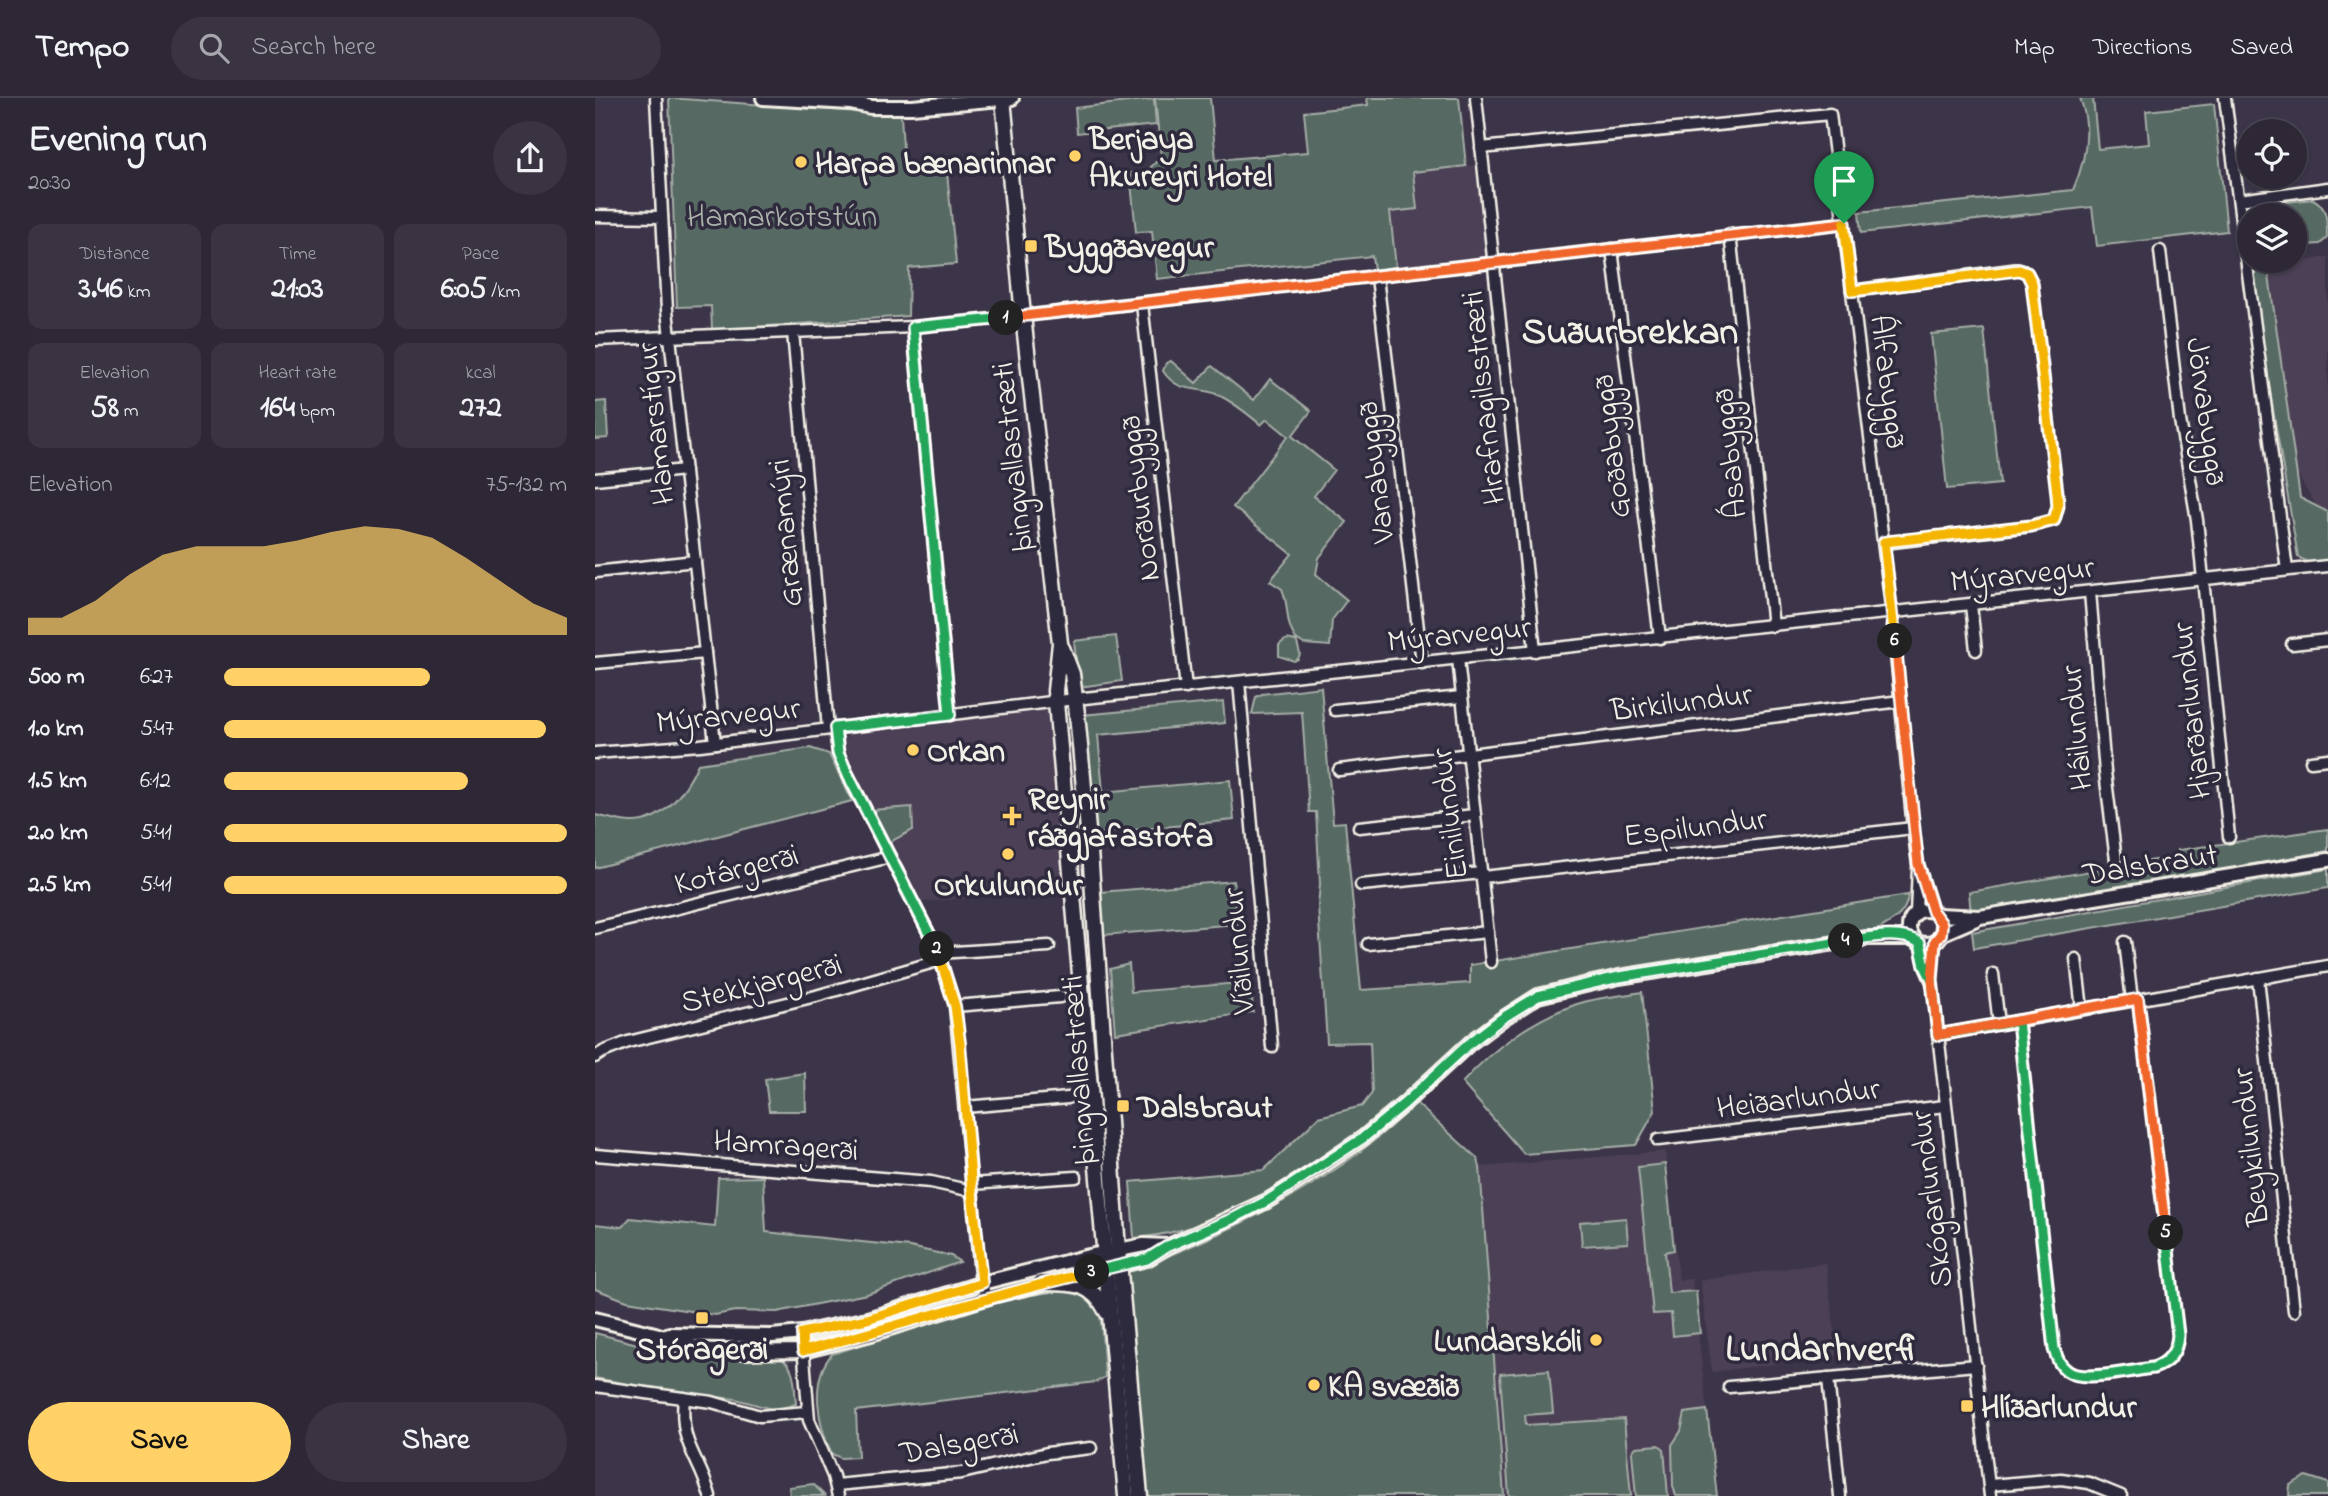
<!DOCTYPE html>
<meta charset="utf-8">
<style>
:root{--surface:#2d2736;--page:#393342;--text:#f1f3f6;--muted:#a7a5ad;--line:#484451;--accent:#ffd166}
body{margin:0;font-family:"Indie Flower",sans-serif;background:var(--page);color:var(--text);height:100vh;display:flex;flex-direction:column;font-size:26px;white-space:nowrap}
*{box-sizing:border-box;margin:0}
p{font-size:23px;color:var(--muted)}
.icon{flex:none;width:38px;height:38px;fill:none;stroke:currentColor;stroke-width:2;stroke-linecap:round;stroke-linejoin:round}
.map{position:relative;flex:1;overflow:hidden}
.side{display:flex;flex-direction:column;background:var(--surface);width:595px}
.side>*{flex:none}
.controls{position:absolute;left:1642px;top:21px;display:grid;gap:14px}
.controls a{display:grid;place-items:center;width:70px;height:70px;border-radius:50%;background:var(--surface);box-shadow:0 2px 5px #0004,0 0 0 2px var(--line);font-size:35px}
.pin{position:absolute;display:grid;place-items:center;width:60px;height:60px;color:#fff;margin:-72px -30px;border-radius:50% 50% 50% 0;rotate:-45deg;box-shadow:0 0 7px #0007}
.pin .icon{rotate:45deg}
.km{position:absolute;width:35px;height:35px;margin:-18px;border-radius:50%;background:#222;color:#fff;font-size:19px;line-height:35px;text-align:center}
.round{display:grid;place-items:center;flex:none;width:74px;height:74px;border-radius:37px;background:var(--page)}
.overview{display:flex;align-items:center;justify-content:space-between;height:119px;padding:0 28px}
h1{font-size:38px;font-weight:800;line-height:52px}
.stats{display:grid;grid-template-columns:repeat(3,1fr);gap:10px;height:119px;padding:7px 28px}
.stats div{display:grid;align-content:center;border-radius:14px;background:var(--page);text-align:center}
.stats b{font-size:30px;font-weight:800}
.stats small{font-size:19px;font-weight:400}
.stats p{font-size:19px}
.chart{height:196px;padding:14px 28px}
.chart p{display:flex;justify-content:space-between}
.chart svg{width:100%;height:126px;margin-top:7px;fill:var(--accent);opacity:.7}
.action{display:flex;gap:14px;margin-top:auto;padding:14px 28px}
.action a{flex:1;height:80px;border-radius:42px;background:var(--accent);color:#111;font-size:28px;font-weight:800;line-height:80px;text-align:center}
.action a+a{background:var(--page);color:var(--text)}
ul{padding:0 28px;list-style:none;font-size:23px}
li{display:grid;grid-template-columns:112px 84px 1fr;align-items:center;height:52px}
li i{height:18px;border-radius:9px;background:var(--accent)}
header{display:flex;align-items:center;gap:42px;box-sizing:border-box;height:98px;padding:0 35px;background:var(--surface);border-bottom:2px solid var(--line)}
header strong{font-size:33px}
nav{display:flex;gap:38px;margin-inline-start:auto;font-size:24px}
.search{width:490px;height:63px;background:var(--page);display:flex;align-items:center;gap:18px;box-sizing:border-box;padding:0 24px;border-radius:38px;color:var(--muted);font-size:26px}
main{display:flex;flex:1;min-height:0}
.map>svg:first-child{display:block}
.built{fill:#4b4055}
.green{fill:#566963;stroke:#a5ada6;stroke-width:2}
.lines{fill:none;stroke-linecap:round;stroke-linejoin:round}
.minor-casing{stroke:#f4f1e8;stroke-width:15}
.tertiary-casing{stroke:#f4f1e8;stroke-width:18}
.secondary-casing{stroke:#f4f1e8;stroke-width:19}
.minor{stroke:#2f2a3d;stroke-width:10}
.tertiary{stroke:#2f2a3d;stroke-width:12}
.secondary{stroke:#2f2a3d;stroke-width:14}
.split-1-casing{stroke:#fff;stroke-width:14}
.split-2-casing{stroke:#fff;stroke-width:14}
.split-3-casing{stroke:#fff;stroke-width:14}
.split-4-casing{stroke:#fff;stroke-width:14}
.split-5-casing{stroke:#fff;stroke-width:14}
.split-6-casing{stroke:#fff;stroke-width:14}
.split-7-casing{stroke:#fff;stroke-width:14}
.split-1{stroke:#f0652b;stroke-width:9}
.split-2{stroke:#22a559;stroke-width:9}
.split-3{stroke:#f5b400;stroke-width:9}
.split-4{stroke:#22a559;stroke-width:9}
.split-5{stroke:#22a559;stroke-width:9}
.split-6{stroke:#f0652b;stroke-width:9}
.split-7{stroke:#f5b400;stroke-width:9}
.poi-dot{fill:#ffd166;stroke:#2f2a3d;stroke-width:2.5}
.labels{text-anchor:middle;stroke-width:7;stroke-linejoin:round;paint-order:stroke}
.poi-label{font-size:32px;font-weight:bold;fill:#f4f1e8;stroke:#2f2a3d;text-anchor:start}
.park-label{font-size:32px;fill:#adb4ac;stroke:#2f2a3d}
.street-label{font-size:32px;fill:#f4f1e8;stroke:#2f2a3d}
.district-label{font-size:38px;font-weight:bold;fill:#f4f1e8;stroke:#2f2a3d}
</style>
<header>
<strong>Tempo</strong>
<div class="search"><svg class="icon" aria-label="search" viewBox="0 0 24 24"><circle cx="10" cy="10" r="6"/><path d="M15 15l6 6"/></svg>Search here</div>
<nav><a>Map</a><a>Directions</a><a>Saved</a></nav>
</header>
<main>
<section class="side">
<div class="overview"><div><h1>Evening run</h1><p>20:30</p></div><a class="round"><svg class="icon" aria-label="share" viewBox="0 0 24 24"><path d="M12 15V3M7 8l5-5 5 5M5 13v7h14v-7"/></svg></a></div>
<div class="stats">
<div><p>Distance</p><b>3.46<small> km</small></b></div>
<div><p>Time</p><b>21:03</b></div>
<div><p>Pace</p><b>6:05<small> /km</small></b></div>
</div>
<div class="stats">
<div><p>Elevation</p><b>58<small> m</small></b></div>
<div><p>Heart rate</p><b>164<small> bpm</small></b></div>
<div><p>kcal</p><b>272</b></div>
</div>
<div class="chart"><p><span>Elevation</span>75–132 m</p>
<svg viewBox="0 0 160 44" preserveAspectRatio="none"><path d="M0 44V38L10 38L20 32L30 23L40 16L50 13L60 13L70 13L80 11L90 8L100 6L110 7L120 10L130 17L140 25L150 33L160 38V44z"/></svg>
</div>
<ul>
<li><b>500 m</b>6:27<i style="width:60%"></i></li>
<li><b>1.0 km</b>5:47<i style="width:94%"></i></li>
<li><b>1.5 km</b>6:12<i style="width:71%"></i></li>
<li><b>2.0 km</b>5:41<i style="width:100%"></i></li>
<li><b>2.5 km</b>5:41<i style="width:100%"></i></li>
</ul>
<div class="action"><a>Save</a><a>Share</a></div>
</section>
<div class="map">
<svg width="1733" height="1398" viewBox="0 0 1733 1398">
<rect width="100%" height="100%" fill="#3c3448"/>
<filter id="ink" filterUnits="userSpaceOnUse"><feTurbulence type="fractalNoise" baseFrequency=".0143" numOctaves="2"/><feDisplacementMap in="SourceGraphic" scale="14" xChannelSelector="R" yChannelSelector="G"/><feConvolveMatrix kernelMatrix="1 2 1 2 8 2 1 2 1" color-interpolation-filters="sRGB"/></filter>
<g filter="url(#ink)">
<g class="built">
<polygon points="880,67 892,160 801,169 795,114 822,111 818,74"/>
<polygon points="1733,159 1733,418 1722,409 1707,385 1696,362 1672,169"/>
<polygon points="470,603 488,791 327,804 293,745 318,732 317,709 276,712 268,694 257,703 240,668 256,666 248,646 250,640 254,637"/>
<polygon points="1070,1053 1084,1182 1097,1181 1122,1398 909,1398 885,1069"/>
<polygon points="1231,1165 1243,1258 1117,1274 1105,1182"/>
</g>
<g class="green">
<polygon points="74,0 306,17 309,66 351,64 361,166 314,170 313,218 117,232 116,208 82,209"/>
<polygon points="560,0 615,0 621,62 713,54 709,14 773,7 772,0 864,0 871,68 818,74 822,111 795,114 801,169 779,172 777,158 562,181 557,133 541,134 535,75 551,74 566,59"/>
<path d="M1485 0H1498L1503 51 1554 46 1551 13 1619 6 1632 133 1502 148 1497 109 1266 135 1264 114 1478 92C1491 62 1497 31 1485 0Z"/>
<polygon points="559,1 561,27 482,35 480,10"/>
<path d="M1718 101C1733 109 1732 123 1732 140L1725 146 1699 148V117H1656L1658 108Z"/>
<polygon points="1658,163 1672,163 1705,400 1733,414 1733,463 1714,465 1703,459 1662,217"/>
<polygon points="1389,231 1405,386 1352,391 1336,236"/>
<path d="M576 263 601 285 617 268 659 302 675 281 716 313 697 338 739 372 719 398 752 424 724 460 721 476 752 502 737 522 735 548 709 546 701 541 705 556 703 561 699 563 684 558V547C690 541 693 540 700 543L701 541C689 524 695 509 687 491L675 483 697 456 638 409 693 338 672 321 666 327C653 316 637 303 621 296 601 288 583 296 568 273L571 265Z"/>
<polygon points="11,303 13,340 0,341 0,304"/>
<polygon points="521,538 527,583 484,589 479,543"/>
<path d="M726 589 738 725 750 724 766 892 875 885V867L1313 797C1312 815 1299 822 1284 831L1058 870C1020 871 979 878 944 892 907 906 875 939 846 964 757 1040 662 1130 539 1140L535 1084 669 1072 724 1019 767 1008 777 995 775 944 732 945 723 808 725 786 721 714H714L707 614 657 616 661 599 667 596Z"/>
<polygon points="628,604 630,625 503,637 508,694 635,682 639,722 498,736 487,617"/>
<path d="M215 650 234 656 257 703 0 770V717C12 719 27 725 39 724 70 723 92 691 103 666Z"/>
<polygon points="317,709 318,732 293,745 276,712"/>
<polygon points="1733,731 1733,753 1376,817 1374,794 1583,758 1583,752"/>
<polygon points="1733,771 1733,790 1379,850 1377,834"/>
<polygon points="639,783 642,826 508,837 505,794"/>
<polygon points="534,866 536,894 656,884 658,914 520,935 515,871"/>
<path d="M1047 894 1060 1013 1041 1047 929 1056 867 985C898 950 938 921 982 906 1002 899 1026 898 1047 894Z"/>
<polygon points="210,975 211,1013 174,1013 170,981"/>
<path d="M821 1005 882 1060 885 1069 909 1398H544L530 1175C613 1143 707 1101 776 1045 792 1032 806 1019 821 1005Z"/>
<polygon points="1070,1066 1079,1152 1070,1154 1074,1195 1101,1193 1105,1235 1078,1238 1076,1215 1058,1216 1043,1069"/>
<polygon points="168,1079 171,1134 315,1149 356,1158 365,1164 272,1196 182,1214 140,1213 120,1217 32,1203 0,1191 0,1126 27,1129 35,1120 120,1129 123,1080"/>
<polygon points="1031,1120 1033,1145 987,1148 985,1124"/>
<path d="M462 1193C496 1194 505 1200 507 1234 508 1249 509 1264 510 1279L501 1284 261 1313 263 1359 246 1360 237 1356C223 1327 214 1282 237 1256L418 1200Z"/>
<path d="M0 1235 58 1250 108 1259 185 1260C202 1268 199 1290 201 1306L180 1312 141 1301 88 1296 0 1280Z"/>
<polygon points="954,1272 958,1315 930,1317 931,1327 1029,1321 1036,1398 914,1398 905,1276"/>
<polygon points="1112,1312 1122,1398 1081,1398 1078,1388 1077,1347 1086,1333 1090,1315"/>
<polygon points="1064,1347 1069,1351 1073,1398 1041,1398 1037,1354 1041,1349"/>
<polygon points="1711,1378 1733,1385 1733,1398 1694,1398 1695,1387"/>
<polygon points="218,1386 230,1398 195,1398 194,1389"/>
</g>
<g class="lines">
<defs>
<g id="minor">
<polyline points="61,0 72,212 120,645"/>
<polyline points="881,0 940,553"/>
<polyline points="1630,0 1692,472"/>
<polyline points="886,50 1235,16 1297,516 1318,730 1323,766 1338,814"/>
<polyline points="1644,102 1733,90"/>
<polyline points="0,118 67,119"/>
<polyline points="1135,136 1178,528"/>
<polyline points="1017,151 1065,540"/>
<polyline points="1565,153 1585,322 1602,422 1634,739"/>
<polyline points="782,179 827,565"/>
<polyline points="1257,193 1424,171 1432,175 1437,185 1462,395 1463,408 1459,422 1436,428 1289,445"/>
<polyline points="547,206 591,590"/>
<polyline points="318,229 355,617"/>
<polyline points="198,234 233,631"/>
<polyline points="0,242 318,229 428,218 1249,125"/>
<polyline points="0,381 90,372"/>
<polyline points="0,474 100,463"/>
<polyline points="1495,494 1510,674 1521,762"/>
<polyline points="1376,507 1381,552"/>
<polyline points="1697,546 1733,542"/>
<polyline points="863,561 896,864"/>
<polyline points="0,565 110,555"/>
<polyline points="644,584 677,949"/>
<polyline points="740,612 866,599"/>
<polyline points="240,630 243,655 253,677 342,851 360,908 385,1177 391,1200"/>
<polyline points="0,655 105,647 480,601 1733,468"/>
<polyline points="1716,663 1733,661"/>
<polyline points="744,672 1306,603"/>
<polyline points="764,729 880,717"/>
<polyline points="888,779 1318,730"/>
<polyline points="766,787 887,775"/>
<polyline points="1321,815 1323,770"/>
<polyline points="0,830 295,759"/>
<polyline points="1340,843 1337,882 1395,1398"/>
<polyline points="1530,844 1537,902"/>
<polyline points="1325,845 1330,868 1336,882"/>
<polyline points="773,846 893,834"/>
<polyline points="343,855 454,848"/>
<polyline points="1481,861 1487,911"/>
<polyline points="1398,876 1404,926"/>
<polyline points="1663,880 1699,1213"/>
<polyline points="360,908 465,899"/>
<path d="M1423 923 1459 1251C1462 1260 1465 1269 1474 1274 1490 1284 1539 1272 1558 1270 1574 1265 1582 1254 1583 1237L1543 901"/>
<polyline points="1343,937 1733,868"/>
<polyline points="0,959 8,954 33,944 221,898 346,862"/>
<polyline points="370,1009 473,1000"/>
<polyline points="1063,1042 1350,1008"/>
<polyline points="0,1057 336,1084 377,1093"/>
<polyline points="376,1086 481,1079"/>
<polyline points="207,1235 214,1322 238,1378 243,1398"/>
<polyline points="1233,1280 1245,1398"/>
<polyline points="0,1288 117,1304 165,1318 212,1314"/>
<polyline points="1134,1289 1381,1267"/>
<path d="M89 1300C84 1348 104 1357 115 1398"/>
<polyline points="241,1387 367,1375 452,1355 496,1350"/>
<polyline points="1395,1387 1466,1381 1494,1385 1526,1398"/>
</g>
<g id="tertiary">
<polyline points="168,0 256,5 276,9 317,9 417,0"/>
<circle cx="1331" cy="829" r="17"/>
<polyline points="1343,817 1385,819 1733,762"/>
<polyline points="1346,836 1381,821"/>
<polyline points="0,1221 60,1236 106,1251 150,1254 208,1253 276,1236 397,1198 552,1161 574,1148 672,1103 721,1072 768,1040 810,1005 875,945 907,921 943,898 1024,879 1272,840 1318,840"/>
<polyline points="74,1236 177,1238 207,1235 272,1221 387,1185 494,1158 549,1147 573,1148"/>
</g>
<g id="secondary">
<polyline points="408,0 428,218 465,545 460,593 531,1398"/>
<polyline points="467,550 477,576 482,616 495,753 523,1152 545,1398"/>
<path d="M445 1185C477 1185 496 1183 512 1214"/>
</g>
</defs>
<use href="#minor" class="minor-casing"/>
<use href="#tertiary" class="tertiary-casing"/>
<use href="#secondary" class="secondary-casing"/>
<use href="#minor" class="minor"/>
<use href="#tertiary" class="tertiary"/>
<use href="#secondary" class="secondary"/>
</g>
</g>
<g class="lines" filter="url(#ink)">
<defs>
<polyline id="split-1" points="411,220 1249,125"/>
<polyline id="split-2" points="342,851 253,677 243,655 240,630 355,617 318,229 411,220"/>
<path id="split-3" d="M342 851 360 908 365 946 377 1093 387 1185 272 1221 207 1235 208 1253C305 1228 399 1196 497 1174"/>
<polyline id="split-4" points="497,1174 552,1161 573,1148 639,1120 672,1103 768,1040 810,1005 875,945 906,921 943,898 1024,879 1251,843"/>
<path id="split-5" d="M1251 843C1273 840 1305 832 1325 845L1330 868 1337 882 1343 937 1423 923 1459 1251C1462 1260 1465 1269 1474 1274 1490 1284 1539 1272 1558 1270 1574 1265 1582 1254 1583 1237L1571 1135"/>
<polyline id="split-6" points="1300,543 1323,766 1338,814 1347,826 1346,836 1340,843 1337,882 1343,937 1543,901 1571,1135"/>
<polyline id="split-7" points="1249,125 1257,193 1424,172 1432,175 1437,185 1462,395 1463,408 1459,422 1436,428 1289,444 1300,543"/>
</defs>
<use href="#split-1" class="split-1-casing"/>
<use href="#split-2" class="split-2-casing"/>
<use href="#split-3" class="split-3-casing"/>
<use href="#split-4" class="split-4-casing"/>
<use href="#split-5" class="split-5-casing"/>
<use href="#split-6" class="split-6-casing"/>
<use href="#split-7" class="split-7-casing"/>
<use href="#split-1" class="split-1"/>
<use href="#split-2" class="split-2"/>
<use href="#split-3" class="split-3"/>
<use href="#split-4" class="split-4"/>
<use href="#split-5" class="split-5"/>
<use href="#split-6" class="split-6"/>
<use href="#split-7" class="split-7"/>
</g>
<g class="poi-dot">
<circle cx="480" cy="58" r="7"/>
<circle cx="206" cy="64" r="7"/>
<rect x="429" y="141" width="14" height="14" rx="3.5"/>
<circle cx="318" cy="652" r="7"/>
<path d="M413.5 707.5h7v7h7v7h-7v7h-7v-7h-7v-7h7z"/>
<circle cx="413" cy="756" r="7"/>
<rect x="521" y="1001" width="14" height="14" rx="3.5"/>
<rect x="100" y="1213" width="14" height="14" rx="3.5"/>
<circle cx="1001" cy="1242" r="7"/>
<circle cx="719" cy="1287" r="7"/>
<rect x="1365" y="1301" width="14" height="14" rx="3.5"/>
</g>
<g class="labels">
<g class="poi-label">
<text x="494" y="51">Berjaya<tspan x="494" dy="37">Akureyri Hotel</tspan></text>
<text x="220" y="75">Harpa bænarinnar</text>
<text x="450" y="159">Byggðavegur</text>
<text x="332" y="663">Orkan</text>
<text x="433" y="711">Reynir<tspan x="433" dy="37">ráðgjafastofa</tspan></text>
<text x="413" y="797" text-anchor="middle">Orkulundur</text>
<text x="542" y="1019">Dalsbraut</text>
<text x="987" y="1253" text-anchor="end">Lundarskóli</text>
<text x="107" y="1261" text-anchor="middle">Stóragerði</text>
<text x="733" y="1298">KA svæðið</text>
<text x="1386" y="1319">Hlíðarlundur</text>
</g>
<g class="park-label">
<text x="187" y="128">Hamarkotstún</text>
</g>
<g class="street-label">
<text transform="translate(1295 283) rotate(83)" y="11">Álfabyggð</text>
<text transform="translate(887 300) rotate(-96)" y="11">Hrafnagilsstræti</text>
<text transform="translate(1613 313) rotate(82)" y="11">Jörvabyggð</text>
<text transform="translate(59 326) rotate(-96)" y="11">Hamarstígur</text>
<text transform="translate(1015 349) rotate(-97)" y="11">Goðabyggð</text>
<text transform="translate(1133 356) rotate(-96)" y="11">Ásabyggð</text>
<text transform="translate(416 359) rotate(-96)" y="11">Þingvallastræti</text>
<text transform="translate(779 375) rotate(-97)" y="11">Vanabyggð</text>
<text transform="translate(543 401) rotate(-97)" y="11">Norðurbyggð</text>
<text transform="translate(189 435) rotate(-95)" y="11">Grænamýri</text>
<text transform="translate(1427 475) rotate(-6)" y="11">Mýrarvegur</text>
<text transform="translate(864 535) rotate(-6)" y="11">Mýrarvegur</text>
<text transform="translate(1086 603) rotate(-7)" y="11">Birkilundur</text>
<text transform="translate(1595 613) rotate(-96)" y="11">Hjarðarlundur</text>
<text transform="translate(133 616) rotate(-6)" y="11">Mýrarvegur</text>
<text transform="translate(1480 630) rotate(-95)" y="11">Háilundur</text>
<text transform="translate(853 716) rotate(-97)" y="11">Einilundur</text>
<text transform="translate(1100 728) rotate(-7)" y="11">Espilundur</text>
<text transform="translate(1555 765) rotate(-9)" y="11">Dalsbraut</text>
<text transform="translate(141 770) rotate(-14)" y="11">Kotárgerði</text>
<text transform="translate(642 853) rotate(-95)" y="11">Víðilundur</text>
<text transform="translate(166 884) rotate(-14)" y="11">Stekkjargerði</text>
<text transform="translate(482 972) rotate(-94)" y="11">Þingvallastræti</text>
<text transform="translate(1203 999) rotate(-7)" y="11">Heiðarlundur</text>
<text transform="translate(191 1046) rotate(4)" y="11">Hamragerði</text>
<text transform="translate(1654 1049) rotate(-96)" y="11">Beykilundur</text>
<text transform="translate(1335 1101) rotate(-97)" y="11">Skógarlundur</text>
<text transform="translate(364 1344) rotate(-10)" y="11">Dalsgerði</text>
</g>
<g class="district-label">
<text x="1035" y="245">Suðurbrekkan</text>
<text x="1228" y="1262">Lundarhverfi</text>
</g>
</g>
</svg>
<div class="controls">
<a><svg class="icon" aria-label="locate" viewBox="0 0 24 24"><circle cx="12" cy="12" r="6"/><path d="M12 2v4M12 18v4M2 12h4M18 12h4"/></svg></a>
<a><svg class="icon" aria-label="layers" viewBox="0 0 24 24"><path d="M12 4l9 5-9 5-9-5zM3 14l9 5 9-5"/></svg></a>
</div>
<div class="pin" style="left:1249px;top:125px;background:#1e9e55"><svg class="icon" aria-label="arrive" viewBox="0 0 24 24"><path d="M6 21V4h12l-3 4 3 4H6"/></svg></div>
<b class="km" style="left:411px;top:220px">1</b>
<b class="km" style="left:342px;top:851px">2</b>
<b class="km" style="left:497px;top:1174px">3</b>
<b class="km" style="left:1251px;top:843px">4</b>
<b class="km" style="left:1571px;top:1135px">5</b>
<b class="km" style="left:1300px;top:543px">6</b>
</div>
</main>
